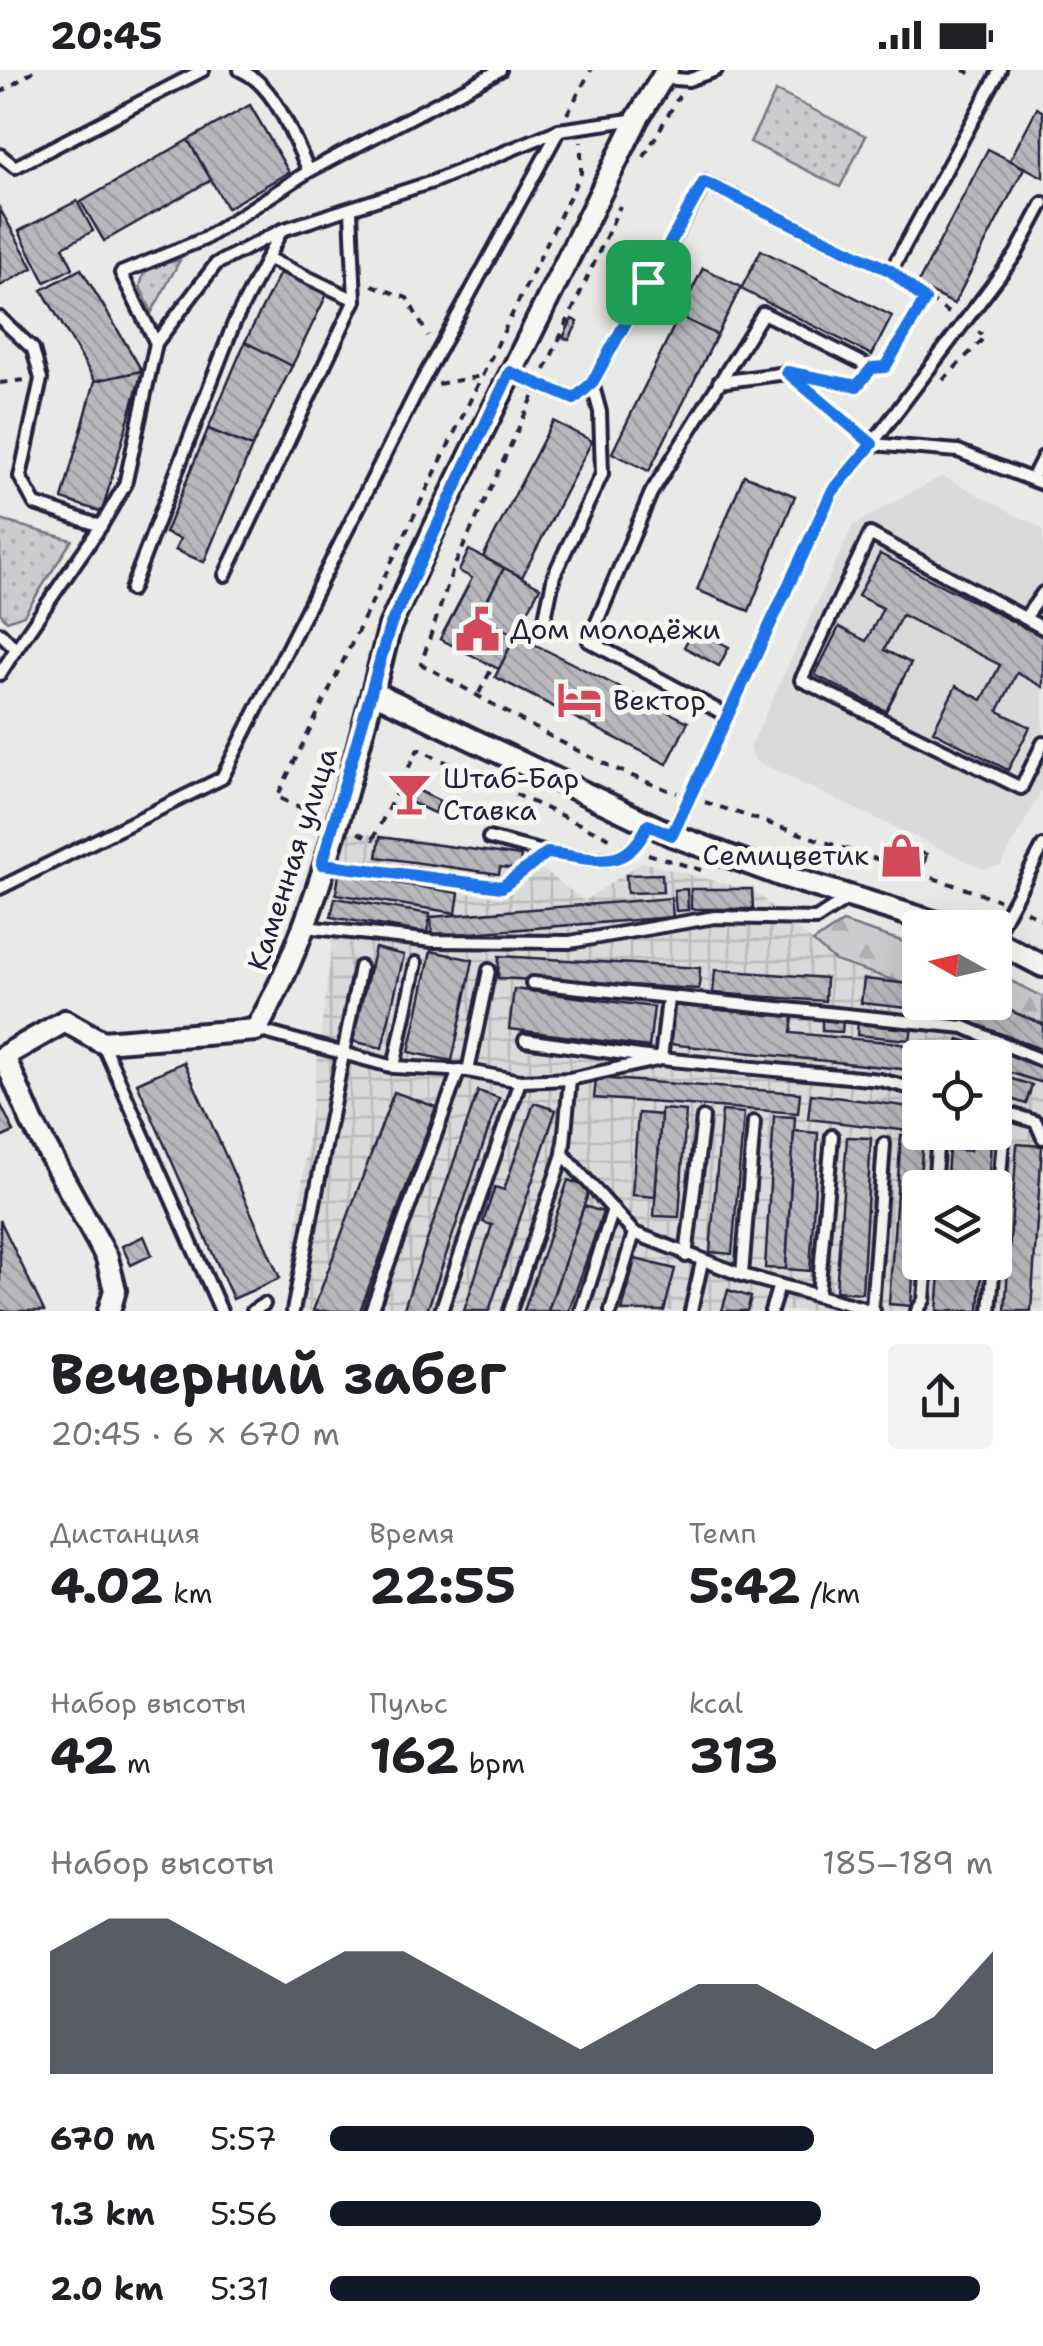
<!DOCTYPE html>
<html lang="ru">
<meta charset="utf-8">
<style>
:root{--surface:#fff;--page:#f2f2f2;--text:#202124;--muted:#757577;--accent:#111827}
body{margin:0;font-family:"Shantell Sans",sans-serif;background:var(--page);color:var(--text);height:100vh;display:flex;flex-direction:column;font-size:38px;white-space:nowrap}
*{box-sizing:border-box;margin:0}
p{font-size:32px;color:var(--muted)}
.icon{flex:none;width:55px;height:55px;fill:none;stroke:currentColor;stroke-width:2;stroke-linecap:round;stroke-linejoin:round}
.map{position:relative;height:1241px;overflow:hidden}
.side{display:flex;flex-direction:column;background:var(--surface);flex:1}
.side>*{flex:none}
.needle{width:65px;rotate:278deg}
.tools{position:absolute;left:902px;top:840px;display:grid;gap:20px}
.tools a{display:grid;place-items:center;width:110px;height:110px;border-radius:10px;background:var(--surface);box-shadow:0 10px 40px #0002;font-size:50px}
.pin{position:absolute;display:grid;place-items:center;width:85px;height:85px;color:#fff;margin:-42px;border-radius:20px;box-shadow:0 5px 15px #0006}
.round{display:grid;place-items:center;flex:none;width:105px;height:105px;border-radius:10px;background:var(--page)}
.head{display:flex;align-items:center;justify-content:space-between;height:170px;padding:0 50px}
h1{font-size:55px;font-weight:700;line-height:75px}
.stats{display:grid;grid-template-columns:repeat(3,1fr);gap:15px;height:170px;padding:10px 50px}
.stats div{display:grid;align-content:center}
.stats b{font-size:50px;font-weight:700}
.stats small{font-size:28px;font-weight:400}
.stats p{font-size:28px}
.chart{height:280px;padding:20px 50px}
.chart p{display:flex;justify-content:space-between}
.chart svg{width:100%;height:180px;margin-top:10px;fill:var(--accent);opacity:.7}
ul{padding:0 50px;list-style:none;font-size:32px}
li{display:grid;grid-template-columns:160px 120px 1fr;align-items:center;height:75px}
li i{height:25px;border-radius:12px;background:var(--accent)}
.status{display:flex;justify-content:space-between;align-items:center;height:70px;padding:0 50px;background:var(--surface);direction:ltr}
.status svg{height:28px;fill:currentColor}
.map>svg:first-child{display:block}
.built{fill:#dadada}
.industrial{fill:url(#industrial-grid);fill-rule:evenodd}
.forest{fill:url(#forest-firs);stroke:#777784;stroke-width:2.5}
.park{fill:url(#park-dots);stroke:#777784;stroke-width:2.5}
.building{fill:url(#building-back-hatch);stroke:#22223b;stroke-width:2.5}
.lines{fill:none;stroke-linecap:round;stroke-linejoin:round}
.lane-casing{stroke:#22223b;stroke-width:18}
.street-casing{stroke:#22223b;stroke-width:28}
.path{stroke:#22223b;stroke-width:4;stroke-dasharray:8 8;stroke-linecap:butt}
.lane{stroke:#f6f6f2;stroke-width:10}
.street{stroke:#f6f6f2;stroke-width:20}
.route-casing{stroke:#fff;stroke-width:20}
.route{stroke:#1a73e8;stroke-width:12}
.labels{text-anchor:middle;stroke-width:10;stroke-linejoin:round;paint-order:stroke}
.poi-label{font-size:28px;fill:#22223b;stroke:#f6f6f2;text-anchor:start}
.street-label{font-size:28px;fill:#22223b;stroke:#f6f6f2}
</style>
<div class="status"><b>20:45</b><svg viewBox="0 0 49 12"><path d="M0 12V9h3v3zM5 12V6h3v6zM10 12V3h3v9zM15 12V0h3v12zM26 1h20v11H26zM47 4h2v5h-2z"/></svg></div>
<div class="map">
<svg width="1043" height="1241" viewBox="0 0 1043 1241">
<defs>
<pattern id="industrial-grid" width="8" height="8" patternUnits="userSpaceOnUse" patternTransform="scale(2.5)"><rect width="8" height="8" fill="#dadada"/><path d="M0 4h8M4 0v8" fill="none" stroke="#bbbbbc"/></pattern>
<pattern id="forest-firs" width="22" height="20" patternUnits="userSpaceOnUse" patternTransform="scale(2.5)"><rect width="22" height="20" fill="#ccccce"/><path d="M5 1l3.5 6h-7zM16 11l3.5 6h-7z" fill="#afafb2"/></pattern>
<pattern id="park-dots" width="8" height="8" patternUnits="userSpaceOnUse" patternTransform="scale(2.5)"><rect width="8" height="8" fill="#ccccce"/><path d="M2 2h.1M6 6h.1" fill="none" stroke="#afafb2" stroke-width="1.8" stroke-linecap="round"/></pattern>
<pattern id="building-back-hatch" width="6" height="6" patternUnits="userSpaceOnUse" patternTransform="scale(2.5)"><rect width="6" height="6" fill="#b8b8bc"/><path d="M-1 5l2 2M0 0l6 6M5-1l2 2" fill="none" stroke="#9e9ea2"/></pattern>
</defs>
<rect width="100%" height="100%" fill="#e9e9e7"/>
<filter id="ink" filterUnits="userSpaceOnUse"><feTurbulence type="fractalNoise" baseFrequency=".01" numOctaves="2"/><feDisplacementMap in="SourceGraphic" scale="20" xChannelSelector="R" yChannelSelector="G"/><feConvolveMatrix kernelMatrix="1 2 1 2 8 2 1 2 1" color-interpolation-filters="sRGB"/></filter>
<g filter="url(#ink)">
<polygon class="built" points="942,406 1043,459 1043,718 1001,795 983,799 755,691 750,678 853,455"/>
<path class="industrial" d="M346 761 522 783 584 831 642 792 754 821 835 891 920 919V932L1043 956V1241H286ZM920 988H995V1062H920ZM920 1118H995V1192H920Z"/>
<g class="forest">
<polygon points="843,852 920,877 920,919 835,891 813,872"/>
<polygon points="995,903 1043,927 1043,956 965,933 995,932"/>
</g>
<g class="park">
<polygon points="776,21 866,66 840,117 750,72"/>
<polygon points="180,190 152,242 140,217 145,198"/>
<polygon points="0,450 72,470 24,545 7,551 0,543"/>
</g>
<g class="building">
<polygon points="250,35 289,102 227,138 188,70"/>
<polygon points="1037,38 1043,42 1043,107 1010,90"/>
<polygon points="188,70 211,110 104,171 81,132"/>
<polygon points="988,79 1024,98 954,234 917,215"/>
<polygon points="77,131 93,161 63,177 73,198 45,212 19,161"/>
<polygon points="0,139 33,198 0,216"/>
<polygon points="761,180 892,246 872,285 741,219"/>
<polygon points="703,198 741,217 717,265 679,246"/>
<polygon points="81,199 110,247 142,301 95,311 42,220"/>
<polygon points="282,199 328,222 292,296 245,272"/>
<polygon points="679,246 717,265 649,401 612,383"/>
<polygon points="572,249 578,252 569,270 563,268"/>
<polygon points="245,272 292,296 252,377 208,359"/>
<polygon points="142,301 102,442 62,429 95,311"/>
<polygon points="553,351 592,371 522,507 483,487"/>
<polygon points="208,359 252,377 204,492 175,480 180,469 165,463"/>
<polygon points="744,405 795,426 749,541 697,520"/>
<polygon points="469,480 504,498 479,546 516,565 499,599 440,569 472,508 459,501"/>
<polygon points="880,484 1043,567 1043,617 1017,603 998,641 1030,657 1008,700 933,661 956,616 982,630 1000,595 902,545 884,580 911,593 886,641 815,605 839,557 866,571 883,538 858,526"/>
<polygon points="504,498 540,517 516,565 479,546"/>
<polygon points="694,559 729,577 719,596 684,577"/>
<polygon points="516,565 688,652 667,694 495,607"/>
<polygon points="409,716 440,731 434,743 404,729"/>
<polygon points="380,767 521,786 519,799 500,797 499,804 377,787"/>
<polygon points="895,775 913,780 909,794 891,789"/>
<polygon points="913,780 927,784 923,798 909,794"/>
<polygon points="339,804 459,823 456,843 336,824"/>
<polygon points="662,804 663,822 627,823 626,805"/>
<polygon points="687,819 688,840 676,841 674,820"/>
<polygon points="691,819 752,819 753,839 691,839"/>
<polygon points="335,828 430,844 427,863 331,847"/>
<polygon points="671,828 673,847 432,866 431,847"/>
<polygon points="375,878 404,885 382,978 352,971"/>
<polygon points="431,881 473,890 452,991 409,982"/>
<polygon points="499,886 700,898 699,919 498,908"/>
<polygon points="715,900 826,908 825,931 713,923"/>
<polygon points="864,909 920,915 920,932 988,932 1043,954 1043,980 945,942 861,933"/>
<polygon points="514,919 654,937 649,977 509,959"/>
<polygon points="672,935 793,947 791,963 898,973 943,988 920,988 920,1001 668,974"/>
<polygon points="822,949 843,951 842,962 822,961"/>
<polygon points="858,951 912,957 910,970 857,965"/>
<polygon points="959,969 1043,996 1043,1013 995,998 995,988 954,984"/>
<polygon points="184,992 280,1208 233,1229 137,1013"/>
<polygon points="995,1004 1032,1015 1026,1034 995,1024"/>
<polygon points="596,1008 800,1023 798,1043 594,1028"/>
<polygon points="478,1021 499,1028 427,1241 403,1241"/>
<polygon points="394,1022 436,1037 360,1241 313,1241"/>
<polygon points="811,1024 920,1038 920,1062 943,1065 808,1049"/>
<polygon points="0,1033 14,1062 0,1068"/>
<polygon points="534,1033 556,1040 489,1241 464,1241 492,1155 483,1152 495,1117 504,1120"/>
<polygon points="661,1039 686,1041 679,1147 654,1146"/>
<polygon points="722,1041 744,1043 732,1184 710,1182"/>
<polygon points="638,1043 661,1045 655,1127 632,1125"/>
<polygon points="774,1046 795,1047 786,1199 765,1198"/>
<polygon points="794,1061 818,1063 810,1201 786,1199"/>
<polygon points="901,1065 923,1066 911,1236 889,1234"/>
<polygon points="847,1067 871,1068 862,1223 836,1221"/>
<polygon points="971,1072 991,1073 988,1118 946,1118 949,1079 970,1081"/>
<polygon points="1017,1074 1042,1076 1031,1241 1005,1241"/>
<polygon points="568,1110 590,1118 548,1241 524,1241"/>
<polygon points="584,1136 603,1142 569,1241 548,1241"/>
<polygon points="0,1150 44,1241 0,1241"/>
<polygon points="144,1166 152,1185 131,1195 122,1176"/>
<polygon points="635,1189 675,1199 664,1241 622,1241"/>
<polygon points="941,1192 982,1192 979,1241 937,1241"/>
<polygon points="728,1220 751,1227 747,1241 722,1241"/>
</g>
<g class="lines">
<defs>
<g id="lane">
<path d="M240 0C276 15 293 68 309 101L500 0"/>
<polyline points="663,8 688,10 716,0"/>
<polyline points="0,85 15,97 203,0"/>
<polyline points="267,188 355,230"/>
<polyline points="0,248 33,279 41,309 20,407 35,434 101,456 125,415 156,273 216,194 282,160 432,112 559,60 637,49"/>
<polyline points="156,273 121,203 204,169 309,101"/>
<polyline points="510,303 574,329 592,313 705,112 891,201 1000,0"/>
<polyline points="719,312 787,303 857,316 872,298 763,243 651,423 589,571 728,646"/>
<polyline points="872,374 1016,184 1043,133"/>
<polyline points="1032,409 1043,387"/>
<polyline points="225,505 355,230 351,141"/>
<polyline points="131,520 234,253 281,161"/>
<polyline points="1025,548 1043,523"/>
<polyline points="543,557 554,505 602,404 600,342 592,313"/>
<polyline points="1043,558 870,464 801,610 1021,718 1043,673"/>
<polyline points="0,563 16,579 0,604"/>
<polyline points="16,579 101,456"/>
<polyline points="672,765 832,422 872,374 958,381 1043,414"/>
<polyline points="489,768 547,783"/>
<path d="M323 794 502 817 547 783C594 788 625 805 648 755"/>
<polyline points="0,818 222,708 419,317 559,60"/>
<polyline points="305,857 433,871 570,872 715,847 816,849 847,829"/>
<polyline points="995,866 1043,776"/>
<polyline points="532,913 964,957 1043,991"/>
<polyline points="257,960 394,997 468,1001 520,1011 570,1009 661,989 880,1010 920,1020"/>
<polyline points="525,970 661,989 668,929"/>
<polyline points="102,972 221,1241"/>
<polyline points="394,997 416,893"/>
<polyline points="468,1001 489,900"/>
<polyline points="995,1039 1036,1052 1043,1068"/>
<polyline points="563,1084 570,1009"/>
<polyline points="934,1118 937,1078"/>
<polyline points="995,1172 1005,1042"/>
<polyline points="686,1186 703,1048"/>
<polyline points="742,1205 754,1052"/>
<polyline points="818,1225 832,1066"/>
<polyline points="872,1239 884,1074"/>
<polyline points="253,1241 264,1234"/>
<polyline points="293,1241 360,897"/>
<polyline points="371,1241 459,1000"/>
<polyline points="441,1241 520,1011"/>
<polyline points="510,1241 563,1084 634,1163 742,1205 874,1241"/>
<polyline points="581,1241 613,1139"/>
<polyline points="611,1241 634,1163"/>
<polyline points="691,1241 702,1192"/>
<polyline points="771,1241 779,1215"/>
<polyline points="917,1241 924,1230 927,1192"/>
<polyline points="990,1241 994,1192"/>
</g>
<g id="street">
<polyline points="667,0 637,49 435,457 390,556 373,622 672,765 783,806 953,858"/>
<polyline points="995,871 1043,896"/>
<path d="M109 1241 115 1220 107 1188 32 1052 4 986 65 951 102 972 256 960C315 857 342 736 373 622"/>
</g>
</defs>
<use href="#lane" class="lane-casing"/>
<use href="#street" class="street-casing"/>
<g class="path">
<polyline points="963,0 977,6"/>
<polyline points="0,23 35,0"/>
<polyline points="567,44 591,0"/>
<polyline points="644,87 679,26"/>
<polyline points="903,211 953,246"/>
<polyline points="372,215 407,228 428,266"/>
<polyline points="886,294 925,230"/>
<polyline points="545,300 620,136"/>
<polyline points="943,310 985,267 978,262"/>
<polyline points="0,313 25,310"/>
<polyline points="438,314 482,306"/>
<polyline points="814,326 860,365"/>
<path d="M533 327 453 499 421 594C504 639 587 693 677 723"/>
<polyline points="479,623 493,596"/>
<polyline points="705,732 999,830"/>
<polyline points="317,745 277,727 581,103 581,72"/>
<polyline points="358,763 373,769 418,679 616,771"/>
<polyline points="648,784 701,800"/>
<polyline points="1026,841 1043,850"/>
</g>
<use href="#lane" class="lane"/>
<use href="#street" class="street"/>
</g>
</g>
<g class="lines" filter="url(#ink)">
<defs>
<path id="route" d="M704 112 891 201 925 230 885 297 872 298 857 316 787 302 872 374 832 422 672 765 648 755C625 805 594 788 547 783L502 817 322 794 390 556 510 302 574 329 592 313Z"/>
</defs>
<use href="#route" class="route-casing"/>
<use href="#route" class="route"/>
</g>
<defs>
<symbol id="civic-bare" viewBox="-9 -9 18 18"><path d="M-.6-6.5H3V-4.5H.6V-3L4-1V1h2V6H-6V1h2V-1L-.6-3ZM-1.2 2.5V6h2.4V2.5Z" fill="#d1495b" stroke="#f6f6f2" stroke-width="2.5" paint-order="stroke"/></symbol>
<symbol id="hotel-bare" viewBox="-9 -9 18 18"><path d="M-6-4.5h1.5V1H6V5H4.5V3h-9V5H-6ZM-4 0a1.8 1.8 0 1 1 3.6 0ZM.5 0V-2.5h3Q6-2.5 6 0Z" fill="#d1495b" stroke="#f6f6f2" stroke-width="2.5" paint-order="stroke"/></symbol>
<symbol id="bar-bare" viewBox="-9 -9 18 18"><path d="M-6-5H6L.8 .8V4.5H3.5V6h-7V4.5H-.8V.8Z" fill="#d1495b" stroke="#f6f6f2" stroke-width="2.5" paint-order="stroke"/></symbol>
<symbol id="shop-bare" viewBox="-9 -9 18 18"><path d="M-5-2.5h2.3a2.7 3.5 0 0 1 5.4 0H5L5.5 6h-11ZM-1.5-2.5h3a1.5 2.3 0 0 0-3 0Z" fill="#d1495b" stroke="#f6f6f2" stroke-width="2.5" paint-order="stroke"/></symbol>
</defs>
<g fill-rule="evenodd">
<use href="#civic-bare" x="446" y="528" width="63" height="63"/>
<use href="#hotel-bare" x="548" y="598" width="63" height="63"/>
<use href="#bar-bare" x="378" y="692" width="63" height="63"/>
<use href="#shop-bare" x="870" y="754" width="63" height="63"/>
</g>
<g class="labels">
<g class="poi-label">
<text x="510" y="569">Дом молодёжи</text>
<text x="613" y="640">Вектор</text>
<text x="443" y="718">Штаб-Бар<tspan x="443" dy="32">Ставка</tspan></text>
<text x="869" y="795" text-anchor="end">Семицветик</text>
</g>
<g class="street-label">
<text transform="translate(292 789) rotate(-72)" y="10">Каменная улица</text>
</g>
</g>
</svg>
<div class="tools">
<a><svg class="needle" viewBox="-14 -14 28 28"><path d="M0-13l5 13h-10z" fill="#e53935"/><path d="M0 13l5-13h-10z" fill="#757577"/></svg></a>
<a><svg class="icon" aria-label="locate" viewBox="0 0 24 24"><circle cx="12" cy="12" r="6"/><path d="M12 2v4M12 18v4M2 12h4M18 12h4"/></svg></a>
<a><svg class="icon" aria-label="layers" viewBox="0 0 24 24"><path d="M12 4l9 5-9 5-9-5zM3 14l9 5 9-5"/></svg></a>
</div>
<div class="pin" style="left:648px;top:212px;background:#1e9e55"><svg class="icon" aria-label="arrive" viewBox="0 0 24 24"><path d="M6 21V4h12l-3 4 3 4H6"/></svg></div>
</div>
<section class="side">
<div class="head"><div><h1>Вечерний забег</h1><p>20:45 · 6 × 670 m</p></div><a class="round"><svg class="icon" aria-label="share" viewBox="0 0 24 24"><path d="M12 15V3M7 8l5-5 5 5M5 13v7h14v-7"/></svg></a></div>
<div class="stats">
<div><p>Дистанция</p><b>4.02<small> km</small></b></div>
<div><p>Время</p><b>22:55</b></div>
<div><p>Темп</p><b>5:42<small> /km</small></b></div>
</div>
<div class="stats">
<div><p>Набор высоты</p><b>42<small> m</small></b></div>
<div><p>Пульс</p><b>162<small> bpm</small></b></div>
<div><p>kcal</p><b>313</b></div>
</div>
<div class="chart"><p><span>Набор высоты</span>185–189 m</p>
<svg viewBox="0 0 160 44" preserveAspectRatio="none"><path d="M0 44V14L10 6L20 6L30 14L40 22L50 14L60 14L70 22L80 30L90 38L100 30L110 22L120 22L130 30L140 38L150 30L160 14V44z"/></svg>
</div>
<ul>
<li><b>670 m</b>5:57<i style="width:73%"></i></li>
<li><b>1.3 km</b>5:56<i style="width:74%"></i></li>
<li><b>2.0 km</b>5:31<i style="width:98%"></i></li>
</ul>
</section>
